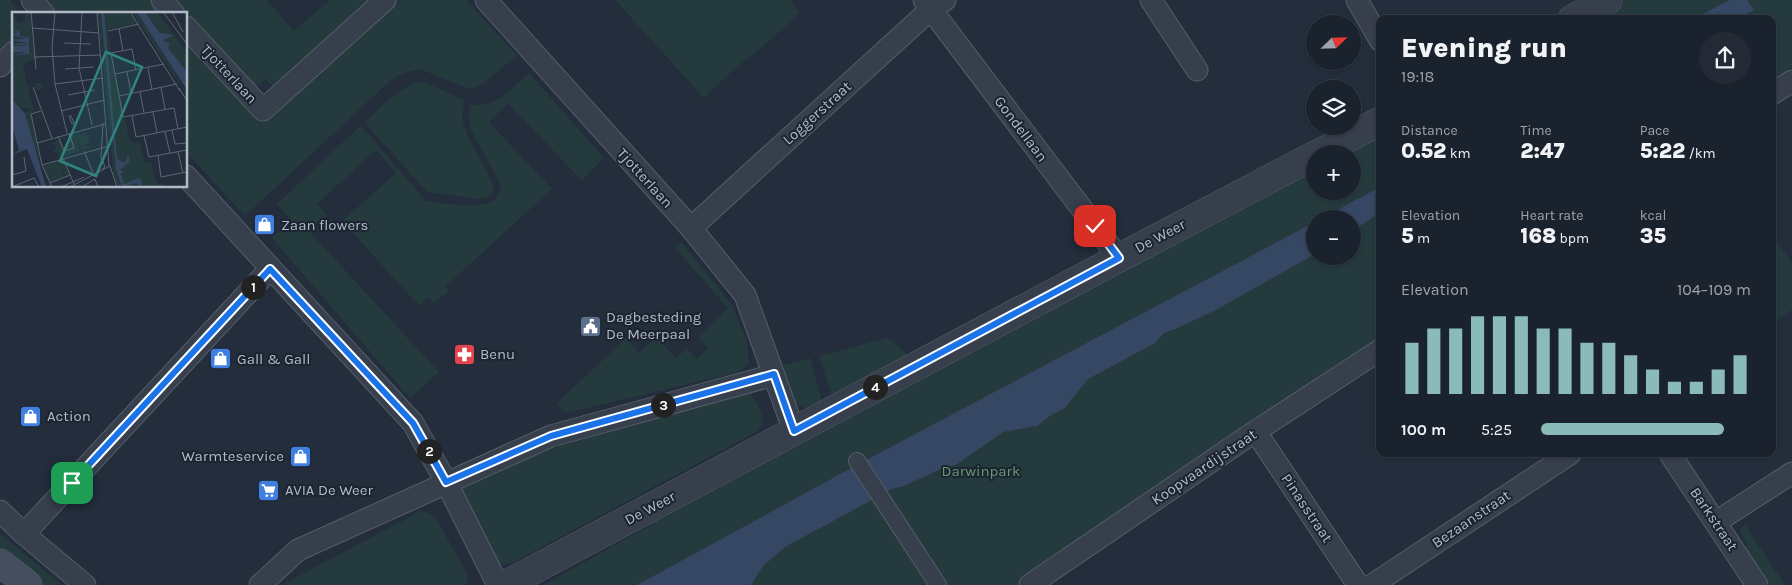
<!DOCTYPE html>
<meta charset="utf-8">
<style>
:root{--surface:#1a222d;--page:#232a35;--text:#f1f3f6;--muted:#9fa4aa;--line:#383f49;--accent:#8bbbb9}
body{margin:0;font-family:Karla,sans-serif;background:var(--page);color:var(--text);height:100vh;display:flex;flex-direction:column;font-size:19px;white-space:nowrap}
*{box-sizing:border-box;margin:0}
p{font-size:16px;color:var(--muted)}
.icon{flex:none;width:28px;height:28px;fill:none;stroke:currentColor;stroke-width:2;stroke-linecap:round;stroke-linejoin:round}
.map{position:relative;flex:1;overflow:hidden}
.sheet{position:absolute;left:1376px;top:15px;width:400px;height:442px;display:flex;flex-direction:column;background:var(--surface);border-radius:10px;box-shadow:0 1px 4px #0004,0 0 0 1px var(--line)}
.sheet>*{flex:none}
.needle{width:32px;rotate:67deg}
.buttons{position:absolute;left:1306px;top:15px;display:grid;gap:10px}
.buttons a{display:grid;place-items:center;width:55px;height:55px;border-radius:50%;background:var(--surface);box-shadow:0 1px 4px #0004,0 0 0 1px var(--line);font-size:25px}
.pin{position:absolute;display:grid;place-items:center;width:42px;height:42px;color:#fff;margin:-21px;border-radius:10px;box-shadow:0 2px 8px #0006}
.km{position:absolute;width:25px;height:25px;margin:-12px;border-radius:50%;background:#222;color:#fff;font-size:14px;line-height:25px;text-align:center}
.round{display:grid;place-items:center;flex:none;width:52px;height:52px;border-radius:26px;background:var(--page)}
.head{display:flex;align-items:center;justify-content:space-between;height:85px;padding:0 25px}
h1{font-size:28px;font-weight:800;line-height:38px}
.stats{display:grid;grid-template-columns:repeat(3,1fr);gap:8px;height:85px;padding:5px 25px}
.stats div{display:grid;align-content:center}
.stats b{font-size:21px;font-weight:800}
.stats small{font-size:14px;font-weight:400}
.stats p{font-size:14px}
.chart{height:140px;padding:10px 25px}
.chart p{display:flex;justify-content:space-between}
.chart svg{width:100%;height:90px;margin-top:5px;stroke:var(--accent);stroke-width:6}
ul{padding:0 25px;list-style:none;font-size:16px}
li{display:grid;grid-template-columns:80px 60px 1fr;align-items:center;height:38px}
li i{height:12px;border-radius:6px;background:var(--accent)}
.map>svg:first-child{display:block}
.green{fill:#253a3d;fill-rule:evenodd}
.water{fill:#364763}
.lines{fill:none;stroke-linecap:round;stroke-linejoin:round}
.pedestrian-casing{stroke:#555d6a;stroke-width:18}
.minor-casing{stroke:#555d6a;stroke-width:23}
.tertiary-casing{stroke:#555d6a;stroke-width:29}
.secondary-casing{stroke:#555d6a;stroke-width:29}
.pedestrian{stroke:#373f4c;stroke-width:16}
.minor{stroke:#373f4c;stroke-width:21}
.tertiary{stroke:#373f4c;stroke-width:28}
.secondary{stroke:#454e5f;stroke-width:28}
.route-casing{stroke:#fff;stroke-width:10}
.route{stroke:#1a73e8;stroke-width:6}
.labels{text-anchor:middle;stroke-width:4;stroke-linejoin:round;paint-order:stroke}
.street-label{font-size:15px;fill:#b2bac8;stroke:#1c2431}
.poi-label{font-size:15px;fill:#b2bac8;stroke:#1c2431;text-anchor:start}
.park-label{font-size:15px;fill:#699976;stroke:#1c2431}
.inset-road{fill:none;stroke:#5c6574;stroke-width:1}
.view{fill:#308480;fill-opacity:0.15;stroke:#308480;stroke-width:2.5}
.inset-edge{fill:none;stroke:#b2bac8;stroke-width:2.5}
</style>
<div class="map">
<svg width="1792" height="585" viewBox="0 0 1792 585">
<rect width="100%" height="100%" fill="#232d3c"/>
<g class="green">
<polygon points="0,0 10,0 21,14 14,14 14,46 0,58"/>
<polygon points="48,0 155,0 167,14 59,14"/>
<polygon points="175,0 267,0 294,31 330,0 372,0 277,90 265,79 255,89"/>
<polygon points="388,0 466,0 517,55 483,84 470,89 420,69 403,73 390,81 245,216 186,152 186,34 265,119"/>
<path d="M615 0H790L799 12C781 32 760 49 738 66 726 76 716 87 704 98Z"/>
<polygon points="1624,0 1792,0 1792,67 1773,81 1772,19 1588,19"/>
<path d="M529 73 604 158 582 181 508 103 489 122 552 189 445 287 449 291 434 303 428 297 419 306 342 221 396 173 376 150 317 204 327 215 309 231 439 372 410 398 272 238 291 220 277 204 358 128H363L426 201C443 203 486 211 497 197 499 194 500 188 501 185L471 130 469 118 470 105C496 108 511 89 529 73Z"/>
<path d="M422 81 462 99 464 103 462 118 466 132 493 184V194L486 198 479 199 427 192 368 126 366 121C383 105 399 87 422 81Z"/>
<path d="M1380 127V340L1229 439 1017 585H544L650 525 652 522 1315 162V191H1352V154H1330ZM1315 219H1352V256H1315Z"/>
<polygon points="681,242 732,305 747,343 749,362 743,369 735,373 566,413 557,403 626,338 639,353 656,337 676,358 687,348 697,359 708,348 699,338 728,308 675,248"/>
<polygon points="1777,242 1792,263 1792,310 1773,323 1773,245"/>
<polygon points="888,338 911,357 833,399 819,356"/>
<polygon points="810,358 823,404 811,410 792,402 783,365"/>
<path d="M749 393C758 402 761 410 763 423L758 431 514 562 504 565 494 562 464 499 462 488 500 468 576 440Z"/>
<polygon points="421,511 429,513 436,518 468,576 466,585 282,585"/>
<polygon points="1745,525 1785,585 1768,585 1743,548 1748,544 1740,532 1741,527"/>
<polygon points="0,534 62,585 42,585 0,550"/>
</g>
<g class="water">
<polygon points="1730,0 1747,0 1754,10 1737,19 1693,19"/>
<polygon points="1380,187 1380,213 1353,230 1352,219 1321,219"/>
<polygon points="1315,222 1315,254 1214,311 1175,329 1164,333 1155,343 1088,379 1065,408 1051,415 1037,426 1003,432 956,465 941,469 901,487 894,488 785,547 763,566 751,585 637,585 855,466"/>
</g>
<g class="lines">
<defs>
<polyline id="pedestrian" points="857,461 938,585"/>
<g id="minor">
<polyline points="32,0 44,14"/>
<polyline points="162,0 174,14"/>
<polyline points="486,0 691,228 745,295 794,431"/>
<polyline points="924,0 1119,258"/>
<polyline points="1151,0 1197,70"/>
<polyline points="1357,0 1380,40"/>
<polyline points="186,27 263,110 385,0"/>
<polyline points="0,66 14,52"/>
<polyline points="1772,94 1792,81"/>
<polyline points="186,176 413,423 446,482 498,585"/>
<polyline points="691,228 931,9 945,0"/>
<polyline points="1256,432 1358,585"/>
<polyline points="1670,454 1757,585"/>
<polyline points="0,511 24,534 85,585"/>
<polyline points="1716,522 1792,473"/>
<polyline points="24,534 270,269"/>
<polyline points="260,585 298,550 551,436 774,375"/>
<polyline points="1030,585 1244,439 1380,350"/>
<polyline points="1372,585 1570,454"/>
</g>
<g id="tertiary">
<polyline points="1572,19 1608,0"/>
<polyline points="1318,154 1380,121"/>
<polyline points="505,585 1119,258 1315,155"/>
</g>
<polyline id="secondary" points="0,563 28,585"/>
</defs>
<use href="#pedestrian" class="pedestrian-casing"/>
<use href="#minor" class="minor-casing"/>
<use href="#tertiary" class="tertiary-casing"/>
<use href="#secondary" class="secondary-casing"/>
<use href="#pedestrian" class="pedestrian"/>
<use href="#minor" class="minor"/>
<use href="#tertiary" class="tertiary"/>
<use href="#secondary" class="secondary"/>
</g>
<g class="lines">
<defs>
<polyline id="route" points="72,483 270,269 413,423 446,482 551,436 774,374 794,431 1119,258 1095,226"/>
</defs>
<use href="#route" class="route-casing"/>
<use href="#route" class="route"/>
</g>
<defs>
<symbol id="shop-square" viewBox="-11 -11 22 22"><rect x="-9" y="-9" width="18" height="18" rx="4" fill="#3f7fe0" stroke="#1c2431"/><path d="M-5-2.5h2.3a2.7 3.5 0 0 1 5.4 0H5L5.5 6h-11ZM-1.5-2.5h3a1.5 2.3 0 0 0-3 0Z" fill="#fff"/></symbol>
<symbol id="civic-square" viewBox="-11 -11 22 22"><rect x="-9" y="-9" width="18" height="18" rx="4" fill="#5c6f8a" stroke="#1c2431"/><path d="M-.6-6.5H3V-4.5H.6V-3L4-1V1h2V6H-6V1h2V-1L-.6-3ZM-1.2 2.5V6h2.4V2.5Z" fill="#fff"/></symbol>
<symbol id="pharmacy-square" viewBox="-11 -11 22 22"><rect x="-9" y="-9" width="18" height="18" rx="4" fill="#e0444e" stroke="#1c2431"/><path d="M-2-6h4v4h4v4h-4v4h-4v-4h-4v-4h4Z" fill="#fff"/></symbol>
<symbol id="supermarket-square" viewBox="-11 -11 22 22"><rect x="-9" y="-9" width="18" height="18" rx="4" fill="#3f7fe0" stroke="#1c2431"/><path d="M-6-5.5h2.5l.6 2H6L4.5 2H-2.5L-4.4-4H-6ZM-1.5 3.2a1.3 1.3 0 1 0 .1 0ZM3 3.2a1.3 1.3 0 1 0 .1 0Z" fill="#fff"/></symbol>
</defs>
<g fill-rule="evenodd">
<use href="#shop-square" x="252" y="212" width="25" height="25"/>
<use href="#civic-square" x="578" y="314" width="25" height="25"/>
<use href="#pharmacy-square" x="452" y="342" width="25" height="25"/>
<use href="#shop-square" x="208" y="346" width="25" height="25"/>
<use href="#shop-square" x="18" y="404" width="25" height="25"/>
<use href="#shop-square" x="288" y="444" width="25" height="25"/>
<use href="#supermarket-square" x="256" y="478" width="25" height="25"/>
</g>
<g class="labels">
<g class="street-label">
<text transform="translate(229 74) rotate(47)" y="5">Tjotterlaan</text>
<text transform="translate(817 113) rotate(-42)" y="5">Loggerstraat</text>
<text transform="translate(1021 129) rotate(53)" y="5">Gondellaan</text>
<text transform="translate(645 178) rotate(48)" y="5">Tjotterlaan</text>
<text transform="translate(1160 236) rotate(-28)" y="5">De Weer</text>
<text transform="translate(1204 467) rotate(-34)" y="5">Koopvaardijstraat</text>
<text transform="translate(650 508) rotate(-28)" y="5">De Weer</text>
<text transform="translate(1307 508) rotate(56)" y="5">Pinasstraat</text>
<text transform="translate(1471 519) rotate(-34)" y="5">Bezaanstraat</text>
<text transform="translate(1714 519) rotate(56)" y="5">Barkstraat</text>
</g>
<g class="poi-label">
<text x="281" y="230">Zaan flowers</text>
<text x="606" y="322">Dagbesteding<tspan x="606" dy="17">De Meerpaal</tspan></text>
<text x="480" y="359">Benu</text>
<text x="237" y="364">Gall &amp; Gall</text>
<text x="47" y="421">Action</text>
<text x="284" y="461" text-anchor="end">Warmteservice</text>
<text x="285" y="495">AVIA De Weer</text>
</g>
<g class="park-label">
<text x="981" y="476">Darwinpark</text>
</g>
</g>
<g transform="translate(12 12)">
<rect width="175" height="175" fill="#232d3c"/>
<path d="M0 0 6 11 13 9V0H18L22 47 11 53 15 73 29 71 31 77 24 78 23 72 16 75 22 100 19 97 0 95ZM86 0H116L124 11 96 18 99 40 117 126 121 131 127 130 133 151 139 150 143 167 146 172 153 171V175H112L106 164 110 175H106L101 160ZM120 0H125L147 32 175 83ZM133 0H145L175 40V63L156 36 158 32 151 28 162 23 148 21ZM19 97 28 152 25 154 13 100ZM65 119V124L66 119 69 122 74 120 78 130 71 134 68 130 69 134H83L70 138 64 125 68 139 41 148 47 145 45 140 39 142 44 136V133L36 131 28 133 29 144 27 132 40 131 54 124V127H49L51 134 58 132 55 123ZM51 147 57 163 53 164 49 155 52 165 38 171 31 154Z" fill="#253a3d"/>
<path d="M89 0H92L105 147 113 151 116 143 117 146V150L108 158 112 160 109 162 112 172 128 166 131 175 124 171 110 175 104 157ZM125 0H133L148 21 162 23 151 28 158 32 156 36 174 59 175 78ZM0 17 7 18 8 24 17 25V42L0 43 16 40H0V34H17L0 32 17 31 0 28 16 26 0 24 6 23 0 22 6 20ZM0 88 13 101 34 175H30L15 137 0 143 7 138 0 114Z" fill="#364763"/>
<path class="inset-road" d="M19 0 24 57M43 0 40 35 43 72 55 121M70 0 67 56 80 113M85 0 97 154M118 0 168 79M151 0 175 32M160 0 171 20M20 16 87 21M107 17 111 39M96 19 127 12M52 31 79 32M22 45 89 43M136 56 140 78M53 57 82 55M124 58 120 37 99 41 111 105 162 96 166 117M115 60 119 81M103 62 152 52M43 72 91 66M21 75 40 126M149 76 153 97M167 76 175 89M128 80 132 101M56 83 83 78M107 84 165 72M29 99 19 102 30 153 40 175M49 99 93 88M141 100 145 121M57 104H59L62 111 60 112ZM120 104 124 125 175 115M160 118 163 132 175 131M153 120 158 141M46 124 52 139 62 136 57 121M132 124 137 145 175 138M25 131 93 112M72 139 81 161M166 140 171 161M146 143 149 165 175 160M51 146 62 172M30 153 97 134M90 157 93 155 89 145 91 111M0 163 14 159 12 145M38 171 58 163M0 175 22 166 27 175M49 175 72 165M58 175 98 154 105 175M70 175 83 167 86 175"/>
<path class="view" d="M94 40 130 55 84 164 48 149Z"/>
<rect width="175" height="175" class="inset-edge"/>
</g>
</svg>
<div class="buttons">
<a><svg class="needle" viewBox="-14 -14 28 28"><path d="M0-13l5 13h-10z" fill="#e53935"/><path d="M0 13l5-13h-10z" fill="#9fa4aa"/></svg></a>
<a><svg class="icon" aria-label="layers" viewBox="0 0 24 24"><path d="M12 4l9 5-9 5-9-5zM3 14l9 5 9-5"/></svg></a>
<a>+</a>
<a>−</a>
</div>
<div class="pin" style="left:72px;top:483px;background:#1e9e55"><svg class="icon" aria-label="arrive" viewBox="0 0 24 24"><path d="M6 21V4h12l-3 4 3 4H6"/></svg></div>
<div class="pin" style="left:1095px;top:226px;background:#d93025"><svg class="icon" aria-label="check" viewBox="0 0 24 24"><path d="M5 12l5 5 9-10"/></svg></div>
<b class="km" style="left:253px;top:287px">1</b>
<b class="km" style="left:429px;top:451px">2</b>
<b class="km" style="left:663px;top:405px">3</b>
<b class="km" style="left:875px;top:387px">4</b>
<section class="sheet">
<div class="head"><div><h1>Evening run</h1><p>19:18</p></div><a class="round"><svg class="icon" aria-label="share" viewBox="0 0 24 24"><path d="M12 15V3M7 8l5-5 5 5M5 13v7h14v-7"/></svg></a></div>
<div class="stats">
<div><p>Distance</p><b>0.52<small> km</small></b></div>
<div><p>Time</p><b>2:47</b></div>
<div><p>Pace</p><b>5:22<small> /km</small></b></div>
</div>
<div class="stats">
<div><p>Elevation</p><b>5<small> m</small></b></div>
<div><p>Heart rate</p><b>168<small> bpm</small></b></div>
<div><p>kcal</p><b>35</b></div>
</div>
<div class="chart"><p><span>Elevation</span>104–109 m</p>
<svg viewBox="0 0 160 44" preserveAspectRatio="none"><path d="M5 44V19M15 44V12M25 44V12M35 44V6M45 44V6M55 44V6M65 44V12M75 44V12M85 44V19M95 44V19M105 44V25M115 44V32M125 44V38M135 44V38M145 44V32M155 44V25"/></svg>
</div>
<ul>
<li><b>100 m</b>5:25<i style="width:87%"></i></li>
</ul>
</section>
</div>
